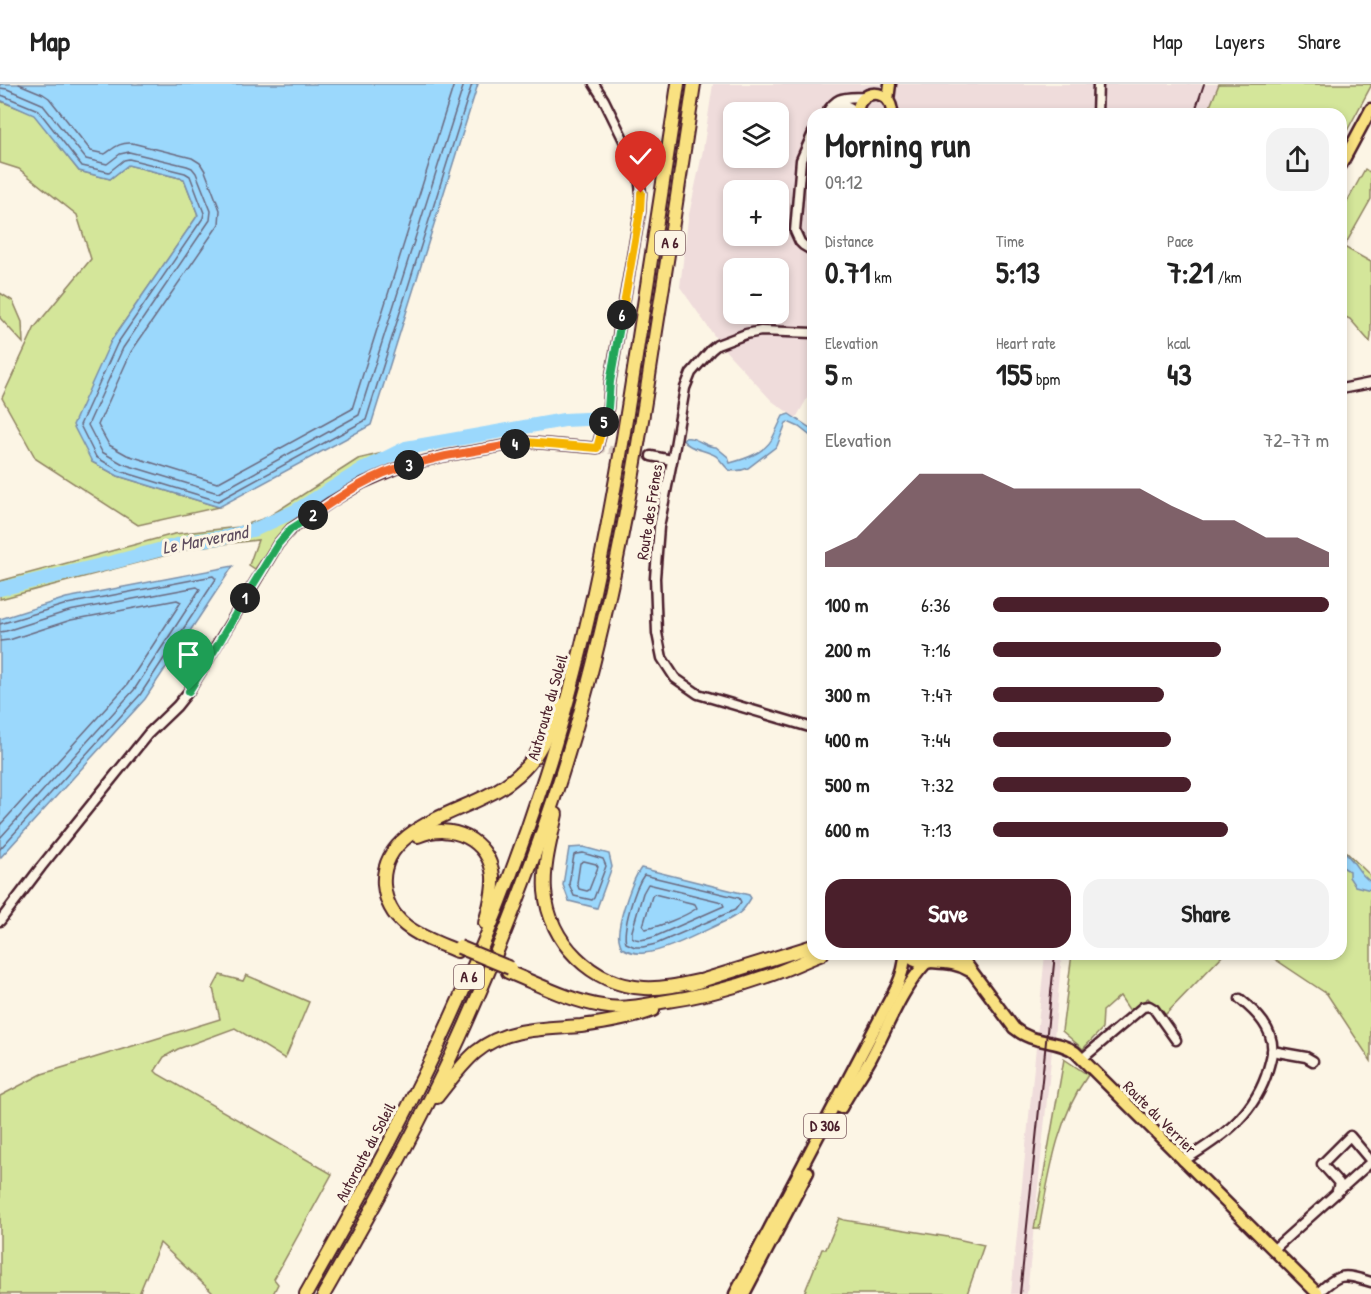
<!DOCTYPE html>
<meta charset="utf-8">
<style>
:root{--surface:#fff;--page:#f2f2f2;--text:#222;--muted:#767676;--line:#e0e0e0;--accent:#4a1f2b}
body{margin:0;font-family:"Patrick Hand",sans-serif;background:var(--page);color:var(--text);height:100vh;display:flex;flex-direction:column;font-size:22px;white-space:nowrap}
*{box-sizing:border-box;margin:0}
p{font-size:20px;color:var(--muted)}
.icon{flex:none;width:33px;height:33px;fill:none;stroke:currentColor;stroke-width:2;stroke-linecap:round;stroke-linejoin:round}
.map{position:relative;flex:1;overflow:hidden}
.sheet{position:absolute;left:807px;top:24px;width:540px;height:852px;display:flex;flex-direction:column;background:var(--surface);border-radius:18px;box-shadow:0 3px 9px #0003}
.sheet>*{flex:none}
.buttons{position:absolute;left:723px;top:18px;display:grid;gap:12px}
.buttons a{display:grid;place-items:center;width:66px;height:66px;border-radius:12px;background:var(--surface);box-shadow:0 3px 9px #0003;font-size:30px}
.pin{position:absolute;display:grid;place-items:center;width:51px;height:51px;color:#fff;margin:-62px -26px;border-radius:50% 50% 50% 0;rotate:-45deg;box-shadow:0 0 6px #0007}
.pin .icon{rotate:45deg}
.km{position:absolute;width:30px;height:30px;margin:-15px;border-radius:50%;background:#222;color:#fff;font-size:16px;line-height:30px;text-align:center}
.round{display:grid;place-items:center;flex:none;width:63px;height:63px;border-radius:18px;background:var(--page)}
.head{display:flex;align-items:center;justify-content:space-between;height:102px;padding:0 18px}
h1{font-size:33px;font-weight:700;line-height:45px}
.metrics{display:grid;grid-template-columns:repeat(3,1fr);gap:9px;height:102px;padding:6px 18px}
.metrics div{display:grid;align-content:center}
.metrics b{font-size:30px;font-weight:700}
.metrics small{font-size:16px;font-weight:400}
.metrics p{font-size:16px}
.chart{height:168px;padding:12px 18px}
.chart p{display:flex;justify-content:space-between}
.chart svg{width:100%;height:108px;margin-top:6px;fill:var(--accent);opacity:.7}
.button{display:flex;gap:12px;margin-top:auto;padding:12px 18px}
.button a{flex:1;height:69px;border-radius:18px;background:var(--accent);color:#fff;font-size:24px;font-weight:700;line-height:69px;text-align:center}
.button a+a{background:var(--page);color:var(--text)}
ul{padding:0 18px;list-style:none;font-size:20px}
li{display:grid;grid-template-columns:96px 72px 1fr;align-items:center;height:45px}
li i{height:15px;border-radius:8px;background:var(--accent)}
header{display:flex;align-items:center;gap:36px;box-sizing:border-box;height:84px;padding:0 30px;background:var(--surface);border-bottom:2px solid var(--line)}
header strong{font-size:28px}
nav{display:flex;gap:33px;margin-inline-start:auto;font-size:21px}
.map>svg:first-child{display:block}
.built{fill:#efdcdb;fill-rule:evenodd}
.green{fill:#d4e69a;stroke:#8f8262;stroke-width:1.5}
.water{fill:#9bd8fc;stroke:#7b8ea8;stroke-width:1.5}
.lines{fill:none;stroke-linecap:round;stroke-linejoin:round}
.shore{stroke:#6a697f;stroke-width:1.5}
.river{stroke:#9bd8fc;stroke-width:14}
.minor-tunnel{stroke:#d8cac0;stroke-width:8;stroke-dasharray:8 4;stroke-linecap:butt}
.minor-casing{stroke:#4a1f2b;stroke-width:13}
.major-casing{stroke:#4a1f2b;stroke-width:15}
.highway-casing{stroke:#4a1f2b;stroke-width:16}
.minor{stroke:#fcf5e5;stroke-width:8}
.major{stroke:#f9e181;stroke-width:10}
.highway{stroke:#f9e181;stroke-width:12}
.rail{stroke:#4a1f2b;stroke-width:2}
.highway-bridge-casing{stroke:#4a1f2b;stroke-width:16;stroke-linecap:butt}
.highway-bridge{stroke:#f9e181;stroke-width:12}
.split-1-casing{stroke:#fff;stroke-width:12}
.split-2-casing{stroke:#fff;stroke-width:12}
.split-3-casing{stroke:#fff;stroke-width:12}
.split-4-casing{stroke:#fff;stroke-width:12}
.split-5-casing{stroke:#fff;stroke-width:12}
.split-6-casing{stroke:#fff;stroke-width:12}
.split-7-casing{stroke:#fff;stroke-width:12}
.split-1{stroke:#22a559;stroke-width:8}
.split-2{stroke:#22a559;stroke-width:8}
.split-3{stroke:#f0652b;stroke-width:8}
.split-4{stroke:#f0652b;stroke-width:8}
.split-5{stroke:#f5b400;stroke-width:8}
.split-6{stroke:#22a559;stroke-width:8}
.split-7{stroke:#f5b400;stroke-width:8}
.labels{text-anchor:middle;stroke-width:6;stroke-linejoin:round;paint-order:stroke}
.shield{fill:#fcf5e5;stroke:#7f5f63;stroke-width:1.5}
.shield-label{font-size:15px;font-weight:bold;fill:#4a1f2b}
.street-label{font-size:16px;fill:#4a1f2b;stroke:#fcf5e5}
.water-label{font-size:18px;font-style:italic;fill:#5e4d5f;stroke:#fcf5e5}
</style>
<header>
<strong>Map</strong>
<nav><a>Map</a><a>Layers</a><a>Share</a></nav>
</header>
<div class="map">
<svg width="1371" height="1210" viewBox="0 0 1371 1210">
<rect width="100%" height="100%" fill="#fcf5e5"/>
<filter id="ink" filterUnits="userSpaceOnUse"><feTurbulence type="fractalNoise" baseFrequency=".0167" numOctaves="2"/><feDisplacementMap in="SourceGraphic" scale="12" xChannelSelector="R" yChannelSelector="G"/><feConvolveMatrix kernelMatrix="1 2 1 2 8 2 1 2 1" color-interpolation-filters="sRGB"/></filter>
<g filter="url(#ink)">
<g class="built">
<path d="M713 0H1219L1207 30H813V304L796 334 772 317 722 263 680 203 688 135 703 66ZM734 28H778V74H734ZM734 106H778V152H734ZM734 184H778V230H734Z"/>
<polygon points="1045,870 1062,870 1054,953 1037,951"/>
<polygon points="1036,963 1052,966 1027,1210 1011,1210"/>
</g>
<g class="green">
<polygon points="1219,0 1371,0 1371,2 1341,58 1341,30 1207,30"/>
<polygon points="0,17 34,30 79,87 110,95 128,81 184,95 198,131 111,257 92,378 118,392 219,423 138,441 36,375 2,314 35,243 91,175 77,131 19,85 0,79"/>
<polygon points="1365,85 1371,89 1371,115 1344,163 1371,178 1371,252 1370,258 1350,235 1341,231 1341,129"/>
<polygon points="0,209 13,217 22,238 23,259 0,234"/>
<polygon points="387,368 369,392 288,442 278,452 255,485 249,481 258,456 197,463 0,515 0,497 174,450 239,443 268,433 358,375"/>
<polygon points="1341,763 1371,792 1371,977 1327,910 1273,874 1263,870 1341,870"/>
<polygon points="1072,870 1224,870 1163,933 1148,914 1130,927 1120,912 1103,927 1102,945 1083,965 1062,947"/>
<polygon points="220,891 243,897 246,891 309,918 285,975 235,944 178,965 164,973 155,987 158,990 332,1090 274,1195 278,1200 273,1210 214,1210 160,1159 139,1210 0,1210 0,1012 42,990 220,935 213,904"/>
<path d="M1064 975 1088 991C1056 1036 1049 1092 1039 1145H1034Z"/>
<polygon points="839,1134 844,1136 948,1153 984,1161 967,1210 804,1210 822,1165 826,1165"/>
</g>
<g class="water">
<polygon points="0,0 478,0 371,341 219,423 118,392 92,378 73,341 111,257 198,131 184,95 128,81 110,95 79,87 34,31 0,16"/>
<path d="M789 330 813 346V354L799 343 788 338 786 339 777 362 748 384C741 387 736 388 729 386 724 382 721 376 716 372 705 365 689 366 682 355 695 350 703 363 716 363L728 373 730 379C745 375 764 369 772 355 776 347 779 340 783 332Z"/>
<polygon points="233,482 145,615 0,774 0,535 66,514"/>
<polygon points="583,763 609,770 612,783 597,824 569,817 563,801 569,764"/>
<path d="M1341 766C1355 774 1356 789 1371 798V806L1355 802 1349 793V787L1341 782Z"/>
<path d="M641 784 749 811 751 814C744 826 740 830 728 836 705 846 668 867 644 869 636 870 629 868 622 864 619 858 618 852 619 846 621 830 632 796 641 784Z"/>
</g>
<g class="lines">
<g class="shore">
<path d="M19 0 43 10 49 14 91 67 105 70C114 64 120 58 132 59L192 74 200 79 205 87 220 126 219 140 131 268 98 341 109 361 127 371 217 399 352 325 454 0"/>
<polyline points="0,4 7,5 42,20 86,75 107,80 120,70 129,68 187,82 192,84 196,89 211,127 210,136 123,264 88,341 102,368 123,380 218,409 359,331 464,0"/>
<polyline points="0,11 4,12 38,26 82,82 109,88 124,76 129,75 185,89 190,92 204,129 203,134 117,260 80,341 96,373 120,387 218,417 366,336 472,0"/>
<polyline points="0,540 67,520 213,492 216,495 140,611 0,765"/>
<polyline points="0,548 6,547 69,527 197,503 200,505 134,606 0,754"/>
<polyline points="0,557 9,556 71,536 177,516 181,518 127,601 0,741"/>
<polygon points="583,769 603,775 606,782 594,814 592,816 574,812 569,800 574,771 576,770"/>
<polygon points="584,777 596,780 598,783 589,806 587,807 579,805 577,799 580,779"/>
<path d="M644 791 739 814 741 818 735 826 656 860 643 863H635L626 859C622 845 635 803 644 791Z"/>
<path d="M648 800 722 818 724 822 654 853C647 855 638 858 632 853V847L643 809Z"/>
<path d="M654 810 695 820 697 824C686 832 659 843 645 845L643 842 652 812Z"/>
</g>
<polyline class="river" points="0,505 114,478 192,457 225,453 256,445 297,426 360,387 406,364 564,336 607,334"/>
<polyline class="minor-tunnel" points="597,364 651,372"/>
<defs>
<g id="minor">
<path d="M826 30C837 11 844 14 865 13"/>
<path d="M826 30C839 22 846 16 857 30"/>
<polyline points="1097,30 1098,0"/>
<polyline points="813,49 801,76 795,147 800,158 803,161 813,167"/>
<polyline points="813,249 761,247 746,250 717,261 711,266 691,289 685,304 675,362 659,443 655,494 657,549 662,574 675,594 698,610 813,644"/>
<polyline points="1341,305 1371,299"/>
<polyline points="651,372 672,376"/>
<polyline points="0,837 41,783 148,650 177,622 189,607 278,460 291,445 331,418 363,399 400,383 445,372 526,358 597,364 608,324 610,298 640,128 641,109 638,85 604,16 594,0"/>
<polyline points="1272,967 1306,973 1313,977"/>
<polyline points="1082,975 1143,923 1149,922 1154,925 1176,956"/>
<path d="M1183 1077C1219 1055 1251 1034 1266 992 1268 985 1271 976 1272 969 1275 946 1256 928 1240 915"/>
<polyline points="1337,1107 1339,1099 1322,1080 1350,1052 1371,1077"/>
<polyline points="1273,1166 1371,1078"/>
<path d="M1317 1210C1339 1189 1342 1189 1371 1198"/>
</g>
<g id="major">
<polyline points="888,16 890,0"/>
<path d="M857 30C858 3 892 3 892 30"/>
<polyline points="1341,81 1371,25"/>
<path d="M906 870C917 882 931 882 942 870"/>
<path d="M959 870 1014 944C1034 961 1055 954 1075 968L1318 1210"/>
<path d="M930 878C945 879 957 879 970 887"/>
<path d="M841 1024C850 1007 861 992 870 976 888 943 900 907 926 879"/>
<path d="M735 1210 897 902C902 891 905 882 905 870"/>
<polyline points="744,1210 808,1088"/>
</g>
<g id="highway">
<path d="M556 730C551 755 543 781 545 807 549 858 592 901 644 904 662 905 680 901 698 897"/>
<path d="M418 752C451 738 489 755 493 792 494 808 489 824 485 839"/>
<path d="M457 867C424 853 388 843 384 801 380 747 451 731 488 711 499 706 509 699 518 691 540 672 549 646 559 620"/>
<path d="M508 888C538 900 570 917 602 922 622 926 641 922 661 918 697 913 733 904 767 892 786 886 803 877 822 870"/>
<polyline points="691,900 813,862"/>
<path d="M437 1013C449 998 461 981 476 968 507 943 544 945 581 942 605 939 630 935 653 926"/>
<path d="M306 1210C353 1126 401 1042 441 955 481 870 516 782 545 692 590 554 615 410 637 266 651 178 665 89 678 0"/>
<path d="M324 1210C372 1126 419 1042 459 955 511 840 556 722 588 600 617 490 636 378 653 266 667 177 681 89 694 0"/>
</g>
</defs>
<use href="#minor" class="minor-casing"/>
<use href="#major" class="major-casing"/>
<use href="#highway" class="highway-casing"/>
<use href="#minor" class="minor"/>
<use href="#major" class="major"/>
<use href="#highway" class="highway"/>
<g class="rail">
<polyline points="1194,30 1204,0"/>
<polyline points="1020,1210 1055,870"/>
</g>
<defs>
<polyline id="highway-bridge" points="459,863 510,884"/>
</defs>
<use href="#highway-bridge" class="highway-bridge-casing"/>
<use href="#highway-bridge" class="highway-bridge"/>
</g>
</g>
<g class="lines" filter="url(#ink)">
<defs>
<polyline id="split-1" points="189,607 217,562 245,514"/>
<polyline id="split-2" points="245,514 278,460 291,445 313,431"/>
<path id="split-3" d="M313 431C342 411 374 389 409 381"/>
<polyline id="split-4" points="409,381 446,372 515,360"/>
<polyline id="split-5" points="515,360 526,358 597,364 604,338"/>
<polyline id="split-6" points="604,338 608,324 610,298 622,231"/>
<polyline id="split-7" points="622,231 640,128 641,109"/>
</defs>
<use href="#split-1" class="split-1-casing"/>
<use href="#split-2" class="split-2-casing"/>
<use href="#split-3" class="split-3-casing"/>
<use href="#split-4" class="split-4-casing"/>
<use href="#split-5" class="split-5-casing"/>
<use href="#split-6" class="split-6-casing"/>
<use href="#split-7" class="split-7-casing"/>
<use href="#split-1" class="split-1"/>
<use href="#split-2" class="split-2"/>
<use href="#split-3" class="split-3"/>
<use href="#split-4" class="split-4"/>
<use href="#split-5" class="split-5"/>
<use href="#split-6" class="split-6"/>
<use href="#split-7" class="split-7"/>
</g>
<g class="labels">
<g class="shield">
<rect x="655" y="147" width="30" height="24" rx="4.5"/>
<rect x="454" y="881" width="30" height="24" rx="4.5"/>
<rect x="804" y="1030" width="42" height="24" rx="4.5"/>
</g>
<g class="shield-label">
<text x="670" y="164">A 6</text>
<text x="469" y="898">A 6</text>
<text x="825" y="1047">D 306</text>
</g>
<g class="street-label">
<text transform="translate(649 428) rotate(-81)" y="6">Route des Frênes</text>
<text transform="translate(547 623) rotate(-74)" y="6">Autoroute du Soleil</text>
<text transform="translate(1160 1033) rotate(45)" y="6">Route du Verrier</text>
<text transform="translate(365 1068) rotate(-62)" y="6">Autoroute du Soleil</text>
</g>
<g class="water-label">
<text transform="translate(205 456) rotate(-11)" y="6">Le Marverand</text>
</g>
</g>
</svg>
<div class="buttons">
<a><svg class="icon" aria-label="layers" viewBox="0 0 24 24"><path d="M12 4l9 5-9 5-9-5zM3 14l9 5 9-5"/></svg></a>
<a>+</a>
<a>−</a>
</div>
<div class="pin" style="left:189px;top:607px;background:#1e9e55"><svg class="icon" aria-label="arrive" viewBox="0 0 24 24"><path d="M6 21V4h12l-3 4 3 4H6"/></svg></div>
<div class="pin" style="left:641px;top:109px;background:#d93025"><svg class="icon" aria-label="check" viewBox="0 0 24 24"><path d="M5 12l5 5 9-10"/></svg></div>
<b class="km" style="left:245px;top:514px">1</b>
<b class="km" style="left:313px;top:431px">2</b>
<b class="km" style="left:409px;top:381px">3</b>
<b class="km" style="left:515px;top:360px">4</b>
<b class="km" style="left:604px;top:338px">5</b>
<b class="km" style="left:622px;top:231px">6</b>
<section class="sheet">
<div class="head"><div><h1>Morning run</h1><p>09:12</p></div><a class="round"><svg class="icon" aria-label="share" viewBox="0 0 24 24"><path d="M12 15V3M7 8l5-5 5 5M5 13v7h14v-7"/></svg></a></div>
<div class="metrics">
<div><p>Distance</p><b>0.71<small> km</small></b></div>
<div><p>Time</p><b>5:13</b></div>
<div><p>Pace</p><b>7:21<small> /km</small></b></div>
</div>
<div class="metrics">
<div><p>Elevation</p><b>5<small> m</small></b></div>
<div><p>Heart rate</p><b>155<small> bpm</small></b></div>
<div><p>kcal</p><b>43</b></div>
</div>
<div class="chart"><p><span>Elevation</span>72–77 m</p>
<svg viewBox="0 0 160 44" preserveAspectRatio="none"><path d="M0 44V38L10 32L20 19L30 6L40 6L50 6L60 12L70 12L80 12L90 12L100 12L110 19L120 25L130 25L140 32L150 32L160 38V44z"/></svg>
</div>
<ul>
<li><b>100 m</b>6:36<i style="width:100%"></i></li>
<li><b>200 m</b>7:16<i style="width:68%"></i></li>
<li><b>300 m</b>7:47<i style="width:51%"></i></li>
<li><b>400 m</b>7:44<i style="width:53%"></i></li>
<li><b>500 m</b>7:32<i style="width:59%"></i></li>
<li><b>600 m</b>7:13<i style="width:70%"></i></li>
</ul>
<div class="button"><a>Save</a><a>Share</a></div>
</section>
</div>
